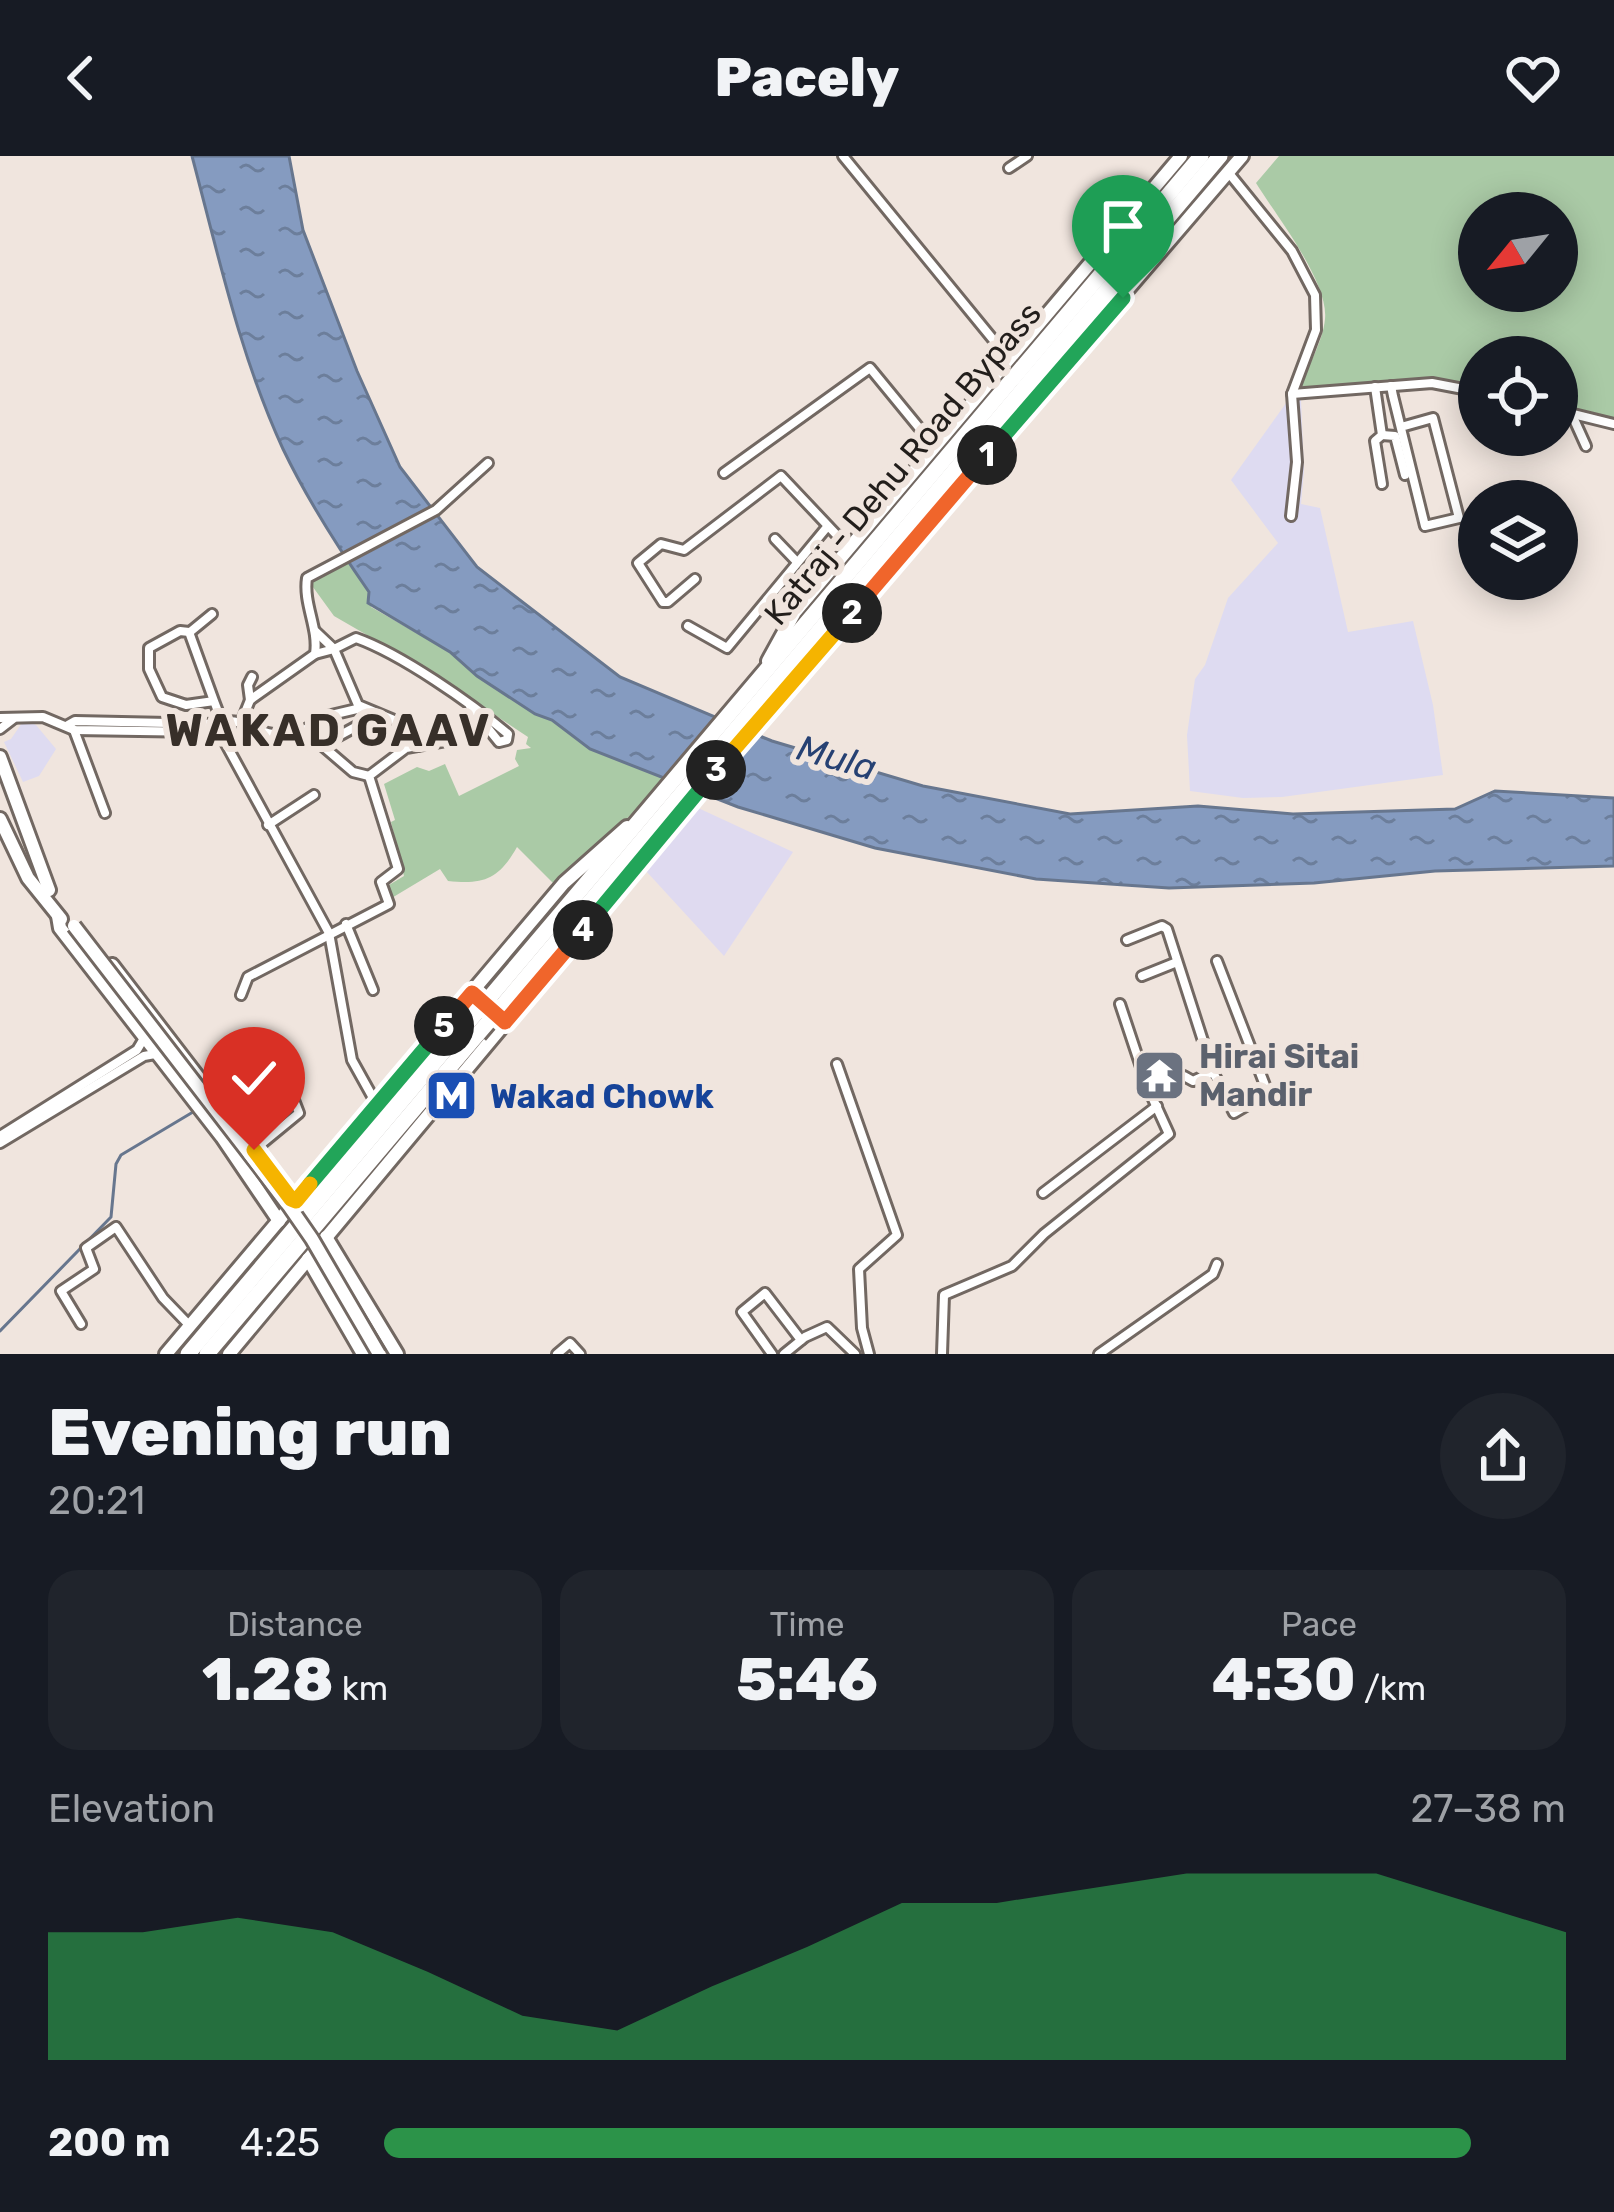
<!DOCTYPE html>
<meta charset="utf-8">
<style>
:root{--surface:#171b24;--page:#20242c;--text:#f1f3f6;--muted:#9ea1a6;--accent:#2c9349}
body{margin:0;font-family:Rubik,sans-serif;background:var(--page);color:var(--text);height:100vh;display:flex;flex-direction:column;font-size:45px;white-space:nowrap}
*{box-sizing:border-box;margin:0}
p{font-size:39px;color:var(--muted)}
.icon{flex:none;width:66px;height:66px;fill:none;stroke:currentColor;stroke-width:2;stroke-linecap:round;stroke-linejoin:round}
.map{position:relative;height:1198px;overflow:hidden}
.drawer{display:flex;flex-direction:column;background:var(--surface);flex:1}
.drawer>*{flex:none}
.needle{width:78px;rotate:240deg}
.buttons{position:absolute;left:1458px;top:36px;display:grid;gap:24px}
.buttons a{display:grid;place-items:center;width:120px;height:120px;border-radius:50%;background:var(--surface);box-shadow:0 6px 30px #0003;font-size:60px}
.pin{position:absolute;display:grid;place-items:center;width:102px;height:102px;color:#fff;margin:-123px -51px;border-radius:50% 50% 50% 0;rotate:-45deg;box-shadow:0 0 12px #0007}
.pin .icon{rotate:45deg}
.km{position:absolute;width:60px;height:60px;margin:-30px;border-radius:50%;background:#222;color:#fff;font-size:33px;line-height:60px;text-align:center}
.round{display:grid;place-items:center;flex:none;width:126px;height:126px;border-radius:63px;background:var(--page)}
.overview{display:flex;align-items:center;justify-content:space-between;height:204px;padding:0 48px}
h1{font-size:66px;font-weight:800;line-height:90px}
.figures{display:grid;grid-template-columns:repeat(3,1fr);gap:18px;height:204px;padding:12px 48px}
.figures div{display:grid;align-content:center;border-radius:30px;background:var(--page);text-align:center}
.figures b{font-size:60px;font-weight:800}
.figures small{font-size:33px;font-weight:400}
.figures p{font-size:33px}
.chart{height:336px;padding:24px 48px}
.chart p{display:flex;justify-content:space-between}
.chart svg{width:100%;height:216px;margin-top:12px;fill:var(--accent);opacity:.7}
ul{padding:0 48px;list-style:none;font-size:39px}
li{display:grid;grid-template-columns:192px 144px 1fr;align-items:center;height:90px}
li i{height:30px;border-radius:15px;background:var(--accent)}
header{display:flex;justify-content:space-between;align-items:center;height:156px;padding:0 48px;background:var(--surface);font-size:54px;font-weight:800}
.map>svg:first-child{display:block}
.education{fill:#dedbf1}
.medical{fill:#dfdaf0}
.green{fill:#aacaa6;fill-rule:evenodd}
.water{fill:url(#water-ripples);stroke:#67768e;stroke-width:3}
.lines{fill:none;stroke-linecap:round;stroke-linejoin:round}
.stream{stroke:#67768e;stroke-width:3}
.street-casing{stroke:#726862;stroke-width:14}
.primary-casing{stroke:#726862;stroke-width:18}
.highway-casing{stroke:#726862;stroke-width:21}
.street{stroke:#fff;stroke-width:8}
.primary{stroke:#fff;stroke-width:12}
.highway{stroke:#fff;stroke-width:15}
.primary-bridge-casing{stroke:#726862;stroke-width:18;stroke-linecap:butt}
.highway-bridge-casing{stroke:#726862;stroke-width:21;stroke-linecap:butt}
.primary-bridge{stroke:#fff;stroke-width:12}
.highway-bridge{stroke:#fff;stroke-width:15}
.split-1-casing{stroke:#fff;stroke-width:24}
.split-2-casing{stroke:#fff;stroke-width:24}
.split-3-casing{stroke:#fff;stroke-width:24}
.split-4-casing{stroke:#fff;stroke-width:24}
.split-5-casing{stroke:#fff;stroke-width:24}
.split-6-casing{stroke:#fff;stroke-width:24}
.split-7-casing{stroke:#fff;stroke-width:24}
.split-1{stroke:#22a559;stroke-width:15}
.split-2{stroke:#f0652b;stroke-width:15}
.split-3{stroke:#f5b400;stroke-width:15}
.split-4{stroke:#22a559;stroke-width:15}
.split-5{stroke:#f0652b;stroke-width:15}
.split-6{stroke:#22a559;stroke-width:15}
.split-7{stroke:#f5b400;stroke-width:15}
.labels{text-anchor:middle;stroke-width:12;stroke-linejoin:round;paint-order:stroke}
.street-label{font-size:33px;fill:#221e1b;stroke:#f0e5de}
.worship-label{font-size:33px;font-weight:bold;fill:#5b616d;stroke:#f0e5de;text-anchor:start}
.transit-label{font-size:33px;font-weight:bold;fill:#164399;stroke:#f0e5de;text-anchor:start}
.water-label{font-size:36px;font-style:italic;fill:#264173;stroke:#f0e5de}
.district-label{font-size:45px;font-weight:bold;letter-spacing:3px;fill:#372f29;stroke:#f0e5de}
</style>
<header><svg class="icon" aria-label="back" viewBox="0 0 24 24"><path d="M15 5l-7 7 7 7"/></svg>Pacely<svg class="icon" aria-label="heart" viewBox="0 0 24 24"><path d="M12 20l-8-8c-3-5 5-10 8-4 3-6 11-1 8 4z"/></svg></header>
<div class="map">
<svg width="1614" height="1198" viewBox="0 0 1614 1198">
<defs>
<pattern id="water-ripples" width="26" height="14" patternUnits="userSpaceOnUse" patternTransform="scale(3)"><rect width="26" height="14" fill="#859bc0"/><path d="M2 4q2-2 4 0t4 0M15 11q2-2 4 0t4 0" fill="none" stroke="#6c7e9b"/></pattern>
</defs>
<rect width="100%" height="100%" fill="#f0e5de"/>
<g class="education">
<polygon points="1289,243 1301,244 1304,315 1301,348 1320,352 1348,476 1413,465 1433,549 1443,619 1282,641 1243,642 1190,635 1187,579 1195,523 1205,509 1228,442 1278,387 1231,324"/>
<polygon points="24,564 36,569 56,593 39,620 23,626 4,586 11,583"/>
</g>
<polygon class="medical" points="696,651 793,696 724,800 646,715"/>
<g class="green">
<path d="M1279 0H1614V265L1557 252V201H1479V234L1417 223 1311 237 1298 235C1307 212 1323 186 1325 163 1329 126 1275 58 1256 27ZM1479 57H1557V135H1479Z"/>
<path d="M347 404 369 436 371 451 450 496 477 520 535 558 552 564 590 593 663 622 640 650 556 730 517 691C499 723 484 729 448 725L440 713 390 743 384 732 404 720 391 666 395 664 384 628 417 611 429 615 445 608 459 640 519 610 515 603 517 594 531 592 526 588 528 581 424 512 334 460 310 427Z"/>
</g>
<path class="water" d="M192 0H289L303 74 357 215 400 311 477 411 620 521 772 585 923 630 1070 658 1198 650 1293 658 1455 653 1495 635 1614 642V710L1435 715 1314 727 1169 732 1036 723 875 692 738 651 590 593 552 564 535 558 477 520 450 496 368 447 369 436C337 390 307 343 283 293 240 200 218 98 192 0Z"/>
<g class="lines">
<polyline class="stream" points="0,1175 111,1061 116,1008 121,999 193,956"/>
<defs>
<g id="street">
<polyline points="843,0 1009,203"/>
<polyline points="1009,12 1027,0"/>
<polyline points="1228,16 1292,95 1315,139 1316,174 1292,238 1297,306 1291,360"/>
<polyline points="1391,230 1393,240 1425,370 1459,362 1433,262 1401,271"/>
<polyline points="1375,231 1382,279 1375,285 1382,328"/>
<polyline points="1292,238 1432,227 1479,236"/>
<polyline points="1557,254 1614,268"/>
<polyline points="1572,259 1586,290"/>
<polyline points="1382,279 1395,280 1405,319"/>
<polyline points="724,317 870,212 934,290"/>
<polyline points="775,383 797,406"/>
<polyline points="695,423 668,446 663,446 638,407 661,388 684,394 781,320 848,391"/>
<polyline points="688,470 727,492 827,371"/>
<path d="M315 475 334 493 356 482C401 498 471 547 508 578L507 584 499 586 470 550"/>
<polyline points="190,476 212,458"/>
<polyline points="315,498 334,493 358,549 406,569 418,590"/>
<polyline points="250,544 248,529 252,521"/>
<polyline points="214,545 186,549 162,541 149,513 149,492 180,475 189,476 214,545 222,566"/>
<path d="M0 562 43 561 74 574 204 576C238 553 242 573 273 578 283 579 295 575 304 574L353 616 369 620"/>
<path d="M242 564 250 544 315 498C319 472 303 448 307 422L436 354 488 307"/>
<polyline points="215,568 329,777 352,904 377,949"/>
<polyline points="68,569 75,565 215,568"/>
<polyline points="0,573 13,563"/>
<polyline points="306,573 327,560 361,552"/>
<polyline points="74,574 105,657"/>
<polyline points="324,588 357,570"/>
<polyline points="268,669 314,639"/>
<polyline points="346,768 373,834"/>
<polyline points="1127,784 1162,770 1167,773 1213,916 1234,957 1268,937 1217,805"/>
<polyline points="1142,820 1177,806"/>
<polyline points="241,839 248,821 389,748 381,726 398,713 369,620 406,592 446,585"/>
<polyline points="837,908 897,1079 859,1113 862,1172 869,1198"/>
<polyline points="1152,938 1184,920 1193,925 1213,916"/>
<polyline points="0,980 137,894 143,884"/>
<polyline points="0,987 144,900 155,898"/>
<polyline points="254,994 299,957 287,926"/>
<polyline points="1043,1037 1157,950"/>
<polyline points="81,1168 61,1135 94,1113 86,1092 116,1071 163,1142 189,1169"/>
<polyline points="557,1198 570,1187 580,1198"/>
<polyline points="772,1198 742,1156 765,1137 801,1184"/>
<polyline points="784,1198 805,1181 827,1171 855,1198"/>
<polyline points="942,1198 944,1139 1012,1110 1044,1078 1169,978 1148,932 1120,848"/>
<polyline points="1099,1198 1213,1118 1217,1108"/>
</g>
<g id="primary">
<polyline points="768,505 795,456 1181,0"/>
<polyline points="0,601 49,734"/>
<polyline points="0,663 28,722 61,763"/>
<polyline points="58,760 60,772 222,981 279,1065"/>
<polyline points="112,809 264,1007"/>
<polyline points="326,1081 397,1198"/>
<polyline points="308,1103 363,1198"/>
<polyline points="166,1198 564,727 627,671"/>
<polyline points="229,1198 763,558 1242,0"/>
</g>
<g id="highway">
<polyline points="490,841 1201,0"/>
<polyline points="501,851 1220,0"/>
<polyline points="188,1198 467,868"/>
<polyline points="207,1198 478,878"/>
</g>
</defs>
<use href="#street" class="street-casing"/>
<use href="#primary" class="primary-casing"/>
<use href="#highway" class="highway-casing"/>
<use href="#street" class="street"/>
<use href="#primary" class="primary"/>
<use href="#highway" class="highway"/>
<defs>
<polyline id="primary-bridge" points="74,770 285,1044 312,1083 379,1198"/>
<g id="highway-bridge">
<polyline points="467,868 490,841"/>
<polyline points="478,878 501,851"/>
</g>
</defs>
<use href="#primary-bridge" class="primary-bridge-casing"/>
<use href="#highway-bridge" class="highway-bridge-casing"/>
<use href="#primary-bridge" class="primary-bridge"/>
<use href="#highway-bridge" class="highway-bridge"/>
</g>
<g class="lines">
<defs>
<polyline id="split-1" points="987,299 1123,142"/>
<polyline id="split-2" points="852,457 987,299"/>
<polyline id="split-3" points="716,614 852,457"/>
<polyline id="split-4" points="583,774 716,614"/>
<polyline id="split-5" points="444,870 472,837 505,866 583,774"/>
<polyline id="split-6" points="310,1028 444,870"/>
<polyline id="split-7" points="254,994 291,1043 296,1045 310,1028"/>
</defs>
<use href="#split-1" class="split-1-casing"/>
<use href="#split-2" class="split-2-casing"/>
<use href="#split-3" class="split-3-casing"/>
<use href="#split-4" class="split-4-casing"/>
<use href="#split-5" class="split-5-casing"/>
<use href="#split-6" class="split-6-casing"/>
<use href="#split-7" class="split-7-casing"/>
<use href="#split-1" class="split-1"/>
<use href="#split-2" class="split-2"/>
<use href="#split-3" class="split-3"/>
<use href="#split-4" class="split-4"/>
<use href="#split-5" class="split-5"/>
<use href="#split-6" class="split-6"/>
<use href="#split-7" class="split-7"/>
</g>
<defs>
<symbol id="temple-square" viewBox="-11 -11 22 22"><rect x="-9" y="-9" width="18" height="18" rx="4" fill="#6b7280" stroke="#f0e5de"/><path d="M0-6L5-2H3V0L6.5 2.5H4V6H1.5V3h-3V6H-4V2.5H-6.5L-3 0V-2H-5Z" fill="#fff"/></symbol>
<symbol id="metro-square" viewBox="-11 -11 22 22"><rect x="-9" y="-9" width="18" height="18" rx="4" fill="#1a4fb4" stroke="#f0e5de"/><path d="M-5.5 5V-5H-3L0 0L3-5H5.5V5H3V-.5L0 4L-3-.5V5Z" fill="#fff"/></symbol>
</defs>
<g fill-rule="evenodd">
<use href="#temple-square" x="1130" y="890" width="59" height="59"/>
<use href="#metro-square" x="422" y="910" width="59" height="59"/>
</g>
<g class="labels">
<g class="street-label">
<text transform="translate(902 307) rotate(-50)" y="12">Katraj - Dehu Road Bypass</text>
</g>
<g class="worship-label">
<text x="1199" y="912">Hirai Sitai<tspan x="1199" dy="38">Mandir</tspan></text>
</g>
<g class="transit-label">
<text x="490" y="952">Wakad Chowk</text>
</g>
<g class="water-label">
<text transform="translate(837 601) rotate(16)" y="13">Mula</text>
</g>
<g class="district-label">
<text x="329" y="590">WAKAD GAAV</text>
</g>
</g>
</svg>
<div class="buttons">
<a><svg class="needle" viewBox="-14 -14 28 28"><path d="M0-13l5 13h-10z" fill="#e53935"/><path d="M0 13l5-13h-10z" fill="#9ea1a6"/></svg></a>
<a><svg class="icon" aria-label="locate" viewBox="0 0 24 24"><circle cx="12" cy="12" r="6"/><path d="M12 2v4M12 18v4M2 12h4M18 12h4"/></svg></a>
<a><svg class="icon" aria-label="layers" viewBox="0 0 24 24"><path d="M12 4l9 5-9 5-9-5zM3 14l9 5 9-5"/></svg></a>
</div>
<div class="pin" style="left:1123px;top:142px;background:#1e9e55"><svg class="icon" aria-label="arrive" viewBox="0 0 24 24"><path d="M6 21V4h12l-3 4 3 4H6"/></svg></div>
<div class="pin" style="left:254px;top:994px;background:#d93025"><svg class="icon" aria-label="check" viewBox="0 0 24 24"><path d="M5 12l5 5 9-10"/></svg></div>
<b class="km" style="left:987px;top:299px">1</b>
<b class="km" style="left:852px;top:457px">2</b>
<b class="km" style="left:716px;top:614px">3</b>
<b class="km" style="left:583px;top:774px">4</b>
<b class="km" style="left:444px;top:870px">5</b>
</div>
<section class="drawer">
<div class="overview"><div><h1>Evening run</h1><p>20:21</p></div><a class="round"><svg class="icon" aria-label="share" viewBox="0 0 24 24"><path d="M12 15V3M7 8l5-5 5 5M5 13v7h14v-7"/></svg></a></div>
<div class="figures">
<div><p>Distance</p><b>1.28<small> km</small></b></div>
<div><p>Time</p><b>5:46</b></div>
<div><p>Pace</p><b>4:30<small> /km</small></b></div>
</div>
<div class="chart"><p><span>Elevation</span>27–38 m</p>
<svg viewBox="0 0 160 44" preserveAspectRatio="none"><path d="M0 44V18L10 18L20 15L30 18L40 26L50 35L60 38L70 29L80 21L90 12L100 12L110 9L120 6L130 6L140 6L150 12L160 18V44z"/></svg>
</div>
<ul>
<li><b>200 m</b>4:25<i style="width:92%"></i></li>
</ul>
</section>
